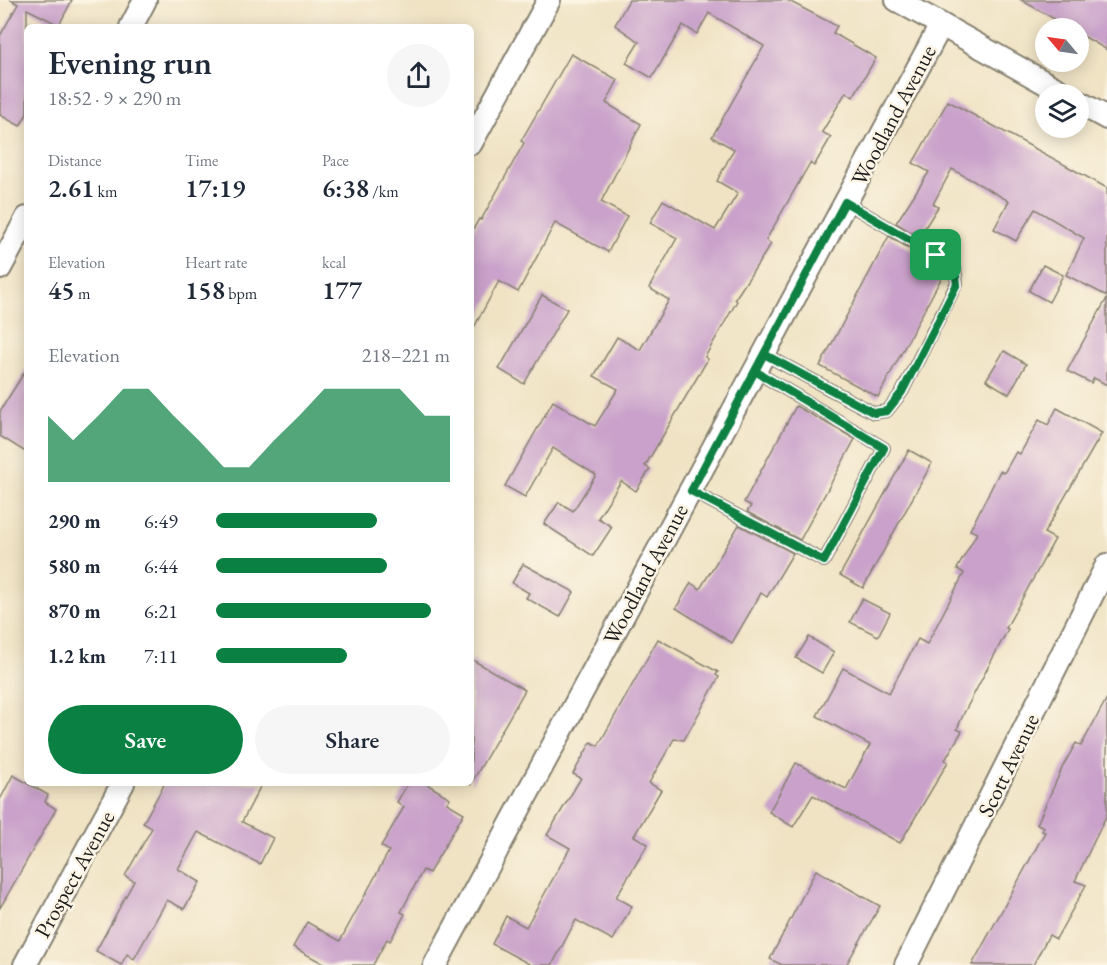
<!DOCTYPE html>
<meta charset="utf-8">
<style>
:root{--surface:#fff;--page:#f6f6f7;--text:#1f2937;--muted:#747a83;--accent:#0b8043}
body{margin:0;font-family:"EB Garamond",serif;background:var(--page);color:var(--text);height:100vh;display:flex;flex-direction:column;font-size:22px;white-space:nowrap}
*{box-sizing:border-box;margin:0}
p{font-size:20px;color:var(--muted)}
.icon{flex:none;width:33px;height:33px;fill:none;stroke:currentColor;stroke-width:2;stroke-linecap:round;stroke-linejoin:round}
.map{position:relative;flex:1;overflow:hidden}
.details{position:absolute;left:24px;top:24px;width:450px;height:762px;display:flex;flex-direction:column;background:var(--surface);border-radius:9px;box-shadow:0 3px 15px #0003}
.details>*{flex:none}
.needle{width:39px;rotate:299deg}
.fabs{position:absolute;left:1035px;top:18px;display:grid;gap:12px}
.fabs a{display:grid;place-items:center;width:54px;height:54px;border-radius:50%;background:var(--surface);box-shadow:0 3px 15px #0003;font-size:30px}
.pin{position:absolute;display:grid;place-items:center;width:51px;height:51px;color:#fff;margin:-26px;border-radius:12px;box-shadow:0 3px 9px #0006}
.round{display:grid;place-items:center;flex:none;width:63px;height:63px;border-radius:32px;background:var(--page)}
.head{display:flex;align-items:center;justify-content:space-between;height:102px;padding:0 24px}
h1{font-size:33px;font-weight:600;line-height:45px}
.metrics{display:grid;grid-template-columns:repeat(3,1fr);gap:9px;height:102px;padding:6px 24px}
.metrics div{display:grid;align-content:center}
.metrics b{font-size:26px;font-weight:600}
.metrics small{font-size:16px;font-weight:400}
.metrics p{font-size:16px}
.chart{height:168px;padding:12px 24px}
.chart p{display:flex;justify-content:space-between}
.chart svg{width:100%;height:108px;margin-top:6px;fill:var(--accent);opacity:.7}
.cta{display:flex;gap:12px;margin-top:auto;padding:12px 24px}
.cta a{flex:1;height:69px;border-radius:36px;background:var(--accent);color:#fff;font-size:24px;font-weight:600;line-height:69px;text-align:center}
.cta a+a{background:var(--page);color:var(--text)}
ul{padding:0 24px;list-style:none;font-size:20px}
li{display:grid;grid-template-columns:96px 72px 1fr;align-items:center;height:45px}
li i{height:15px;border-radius:8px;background:var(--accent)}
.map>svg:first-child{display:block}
.building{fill:#c9a1ca}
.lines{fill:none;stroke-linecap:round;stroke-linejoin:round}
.service-casing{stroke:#868070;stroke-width:14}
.minor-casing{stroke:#868070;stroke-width:26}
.service{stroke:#fff;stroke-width:10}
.minor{stroke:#fff;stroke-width:22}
.route-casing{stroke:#fff;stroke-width:12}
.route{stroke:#0b8043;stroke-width:8}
.labels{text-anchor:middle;stroke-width:5;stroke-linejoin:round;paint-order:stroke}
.street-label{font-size:22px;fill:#1c1c1c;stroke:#fcf5e5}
</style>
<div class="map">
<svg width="1107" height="965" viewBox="0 0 1107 965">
<rect width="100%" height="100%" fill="#fcf5e5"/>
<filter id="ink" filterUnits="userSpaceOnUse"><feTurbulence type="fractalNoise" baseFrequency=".0167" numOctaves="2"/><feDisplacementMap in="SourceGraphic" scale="12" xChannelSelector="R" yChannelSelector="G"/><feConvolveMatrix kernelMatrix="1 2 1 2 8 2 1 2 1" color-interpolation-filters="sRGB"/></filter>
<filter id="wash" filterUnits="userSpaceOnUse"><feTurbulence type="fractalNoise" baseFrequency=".008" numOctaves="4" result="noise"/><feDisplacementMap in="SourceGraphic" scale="24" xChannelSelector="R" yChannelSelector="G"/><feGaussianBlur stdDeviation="1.35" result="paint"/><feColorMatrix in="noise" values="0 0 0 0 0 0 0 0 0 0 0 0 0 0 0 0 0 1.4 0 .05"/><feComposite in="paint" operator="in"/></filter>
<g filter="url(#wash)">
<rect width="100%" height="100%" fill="#f0e3c4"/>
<g id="blocks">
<g class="building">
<polygon points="11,0 72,0 59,25 27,9 27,114 20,126 0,115 0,36 18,4"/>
<polygon points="629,0 787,0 837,26 833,33 876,58 853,97 846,92 822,132 831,137 814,166 810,163 766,240 771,244 735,299 737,301 705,357 708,359 645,466 650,469 636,491 621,481 598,518 612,527 593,556 544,524 559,502 573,511 596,475 553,448 525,497 505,486 553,401 595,426 618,389 594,376 617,337 640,350 669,300 649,288 677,238 650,223 663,200 715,230 738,193 717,181 734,149 712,137 764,46 709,13 697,34 683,25 652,78 626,63 639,42 615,25"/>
<polygon points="1021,0 1107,0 1107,50 1078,33 1078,28 1070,28"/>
<polygon points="571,54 618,80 606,103 641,124 601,202 627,216 608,252 555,223 518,292 499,281 471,333 471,233 479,219 481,220 524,143 521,141"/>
<polygon points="948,101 1107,188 1107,296 1066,275 1084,238 1035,209 1016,241 994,229 1009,201 952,169 933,204 938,207 919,237 896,223 929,172 913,163"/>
<polygon points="889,236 945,271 878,397 820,366"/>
<polygon points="1043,265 1063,275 1049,302 1029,291"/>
<polygon points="542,295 567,309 524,384 499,369"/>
<polygon points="1107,298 1107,385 1094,378 1091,383 1067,371"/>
<polygon points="1004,351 1026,364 1009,394 986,380"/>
<polygon points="27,368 27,453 0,436 0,411"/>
<polygon points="796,406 855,439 800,540 747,512 751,506 744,502"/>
<polygon points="1057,408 1102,433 1044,533 1055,539 1006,628 1008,629 964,713 957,729 962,731 945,760 948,762 900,843 813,795 793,827 769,812 796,763 846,789 870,745 817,716 843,668 889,693 918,639 927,644 964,573 957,569 977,533 970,530 1000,471 1004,473 1016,452 1020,454 1039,420 1048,425"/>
<polygon points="909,450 932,463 863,588 840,575"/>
<polygon points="739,525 793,553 767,597 761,593 732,643 676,608 691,583 700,589"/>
<polygon points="523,564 574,592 560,617 526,598 529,593 512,583"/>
<polygon points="862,599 890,613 878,636 850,622"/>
<polygon points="809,637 834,652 822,673 796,658"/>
<polygon points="658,639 718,672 716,675 719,677 684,740 674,739 649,783 661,790 634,836 648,844 616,897 632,906 613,940 576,920 552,965 531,965 492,944 506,916 526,927 570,848 547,835 581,778 573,774 591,742 598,746"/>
<polygon points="471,659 525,690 471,784"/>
<polygon points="1107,698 1107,814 1075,881 1086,885 1056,939 1049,935 1033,965 972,965 1045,832 1042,831 1044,827 1037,824 1063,766 1076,743 1081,746"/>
<polygon points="13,775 48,795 45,802 56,809 0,908 0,800"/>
<polygon points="165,783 262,783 242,822 273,838 260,864 198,832 178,869 200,882 184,909 167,900 134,959 127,954 121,965 96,951 134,881 125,876 152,828 143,823"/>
<polygon points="408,783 425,783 450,798 447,803 464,813 429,873 423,870 401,912 405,914 390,941 387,939 373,965 326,965 293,947 307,922 340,941 389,851 381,846 404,807 397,802"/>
<polygon points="816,870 880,906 846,965 782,965 770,959"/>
</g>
</g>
</g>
<g filter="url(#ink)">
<use href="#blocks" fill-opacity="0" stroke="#868070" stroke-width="1.5"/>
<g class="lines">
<defs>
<g id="service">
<polyline points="764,354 874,413 887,411 902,392 957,283 955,269 936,255 845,202"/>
<polyline points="691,491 824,561 884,448 755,371"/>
</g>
<g id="minor">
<polyline points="897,0 1065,94"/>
<polyline points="131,27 145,0"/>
<polyline points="1078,102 1107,118"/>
<polyline points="471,143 549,0"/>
<polyline points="0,268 27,218"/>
<polyline points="25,965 123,783"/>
<polyline points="435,965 941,25"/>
<polyline points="906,965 1107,565"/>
</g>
</defs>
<use href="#service" class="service-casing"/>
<use href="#minor" class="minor-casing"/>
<use href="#service" class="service"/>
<use href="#minor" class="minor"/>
</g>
</g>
<g class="lines" filter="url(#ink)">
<defs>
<polyline id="route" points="936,255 845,202 691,491 824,561 884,448 755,371 764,354 874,413 887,411 902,392 957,284 955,270 936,255"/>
</defs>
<use href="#route" class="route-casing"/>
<use href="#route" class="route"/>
</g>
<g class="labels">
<g class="street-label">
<text transform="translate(893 115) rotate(-62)" y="8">Woodland Avenue</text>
<text transform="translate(645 574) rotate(-62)" y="8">Woodland Avenue</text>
<text transform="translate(1008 765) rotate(-64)" y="8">Scott Avenue</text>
<text transform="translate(74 874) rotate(-61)" y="8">Prospect Avenue</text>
</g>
</g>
</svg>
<div class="fabs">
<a><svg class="needle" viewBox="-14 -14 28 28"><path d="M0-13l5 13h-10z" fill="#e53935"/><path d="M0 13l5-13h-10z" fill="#747a83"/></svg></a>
<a><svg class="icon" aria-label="layers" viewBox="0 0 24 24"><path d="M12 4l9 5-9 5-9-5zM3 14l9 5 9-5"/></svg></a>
</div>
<div class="pin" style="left:936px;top:255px;background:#1e9e55"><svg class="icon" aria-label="arrive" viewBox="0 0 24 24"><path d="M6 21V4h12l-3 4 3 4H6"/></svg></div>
<section class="details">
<div class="head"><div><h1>Evening run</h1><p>18:52 · 9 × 290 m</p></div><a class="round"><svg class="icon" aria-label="share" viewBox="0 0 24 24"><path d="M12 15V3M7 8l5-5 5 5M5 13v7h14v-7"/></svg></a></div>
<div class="metrics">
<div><p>Distance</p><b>2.61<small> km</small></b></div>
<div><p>Time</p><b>17:19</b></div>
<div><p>Pace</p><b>6:38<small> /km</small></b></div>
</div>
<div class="metrics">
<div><p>Elevation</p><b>45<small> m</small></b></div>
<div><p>Heart rate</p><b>158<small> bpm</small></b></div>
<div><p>kcal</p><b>177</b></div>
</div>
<div class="chart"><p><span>Elevation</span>218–221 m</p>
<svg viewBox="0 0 160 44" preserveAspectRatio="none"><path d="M0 44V17L10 27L20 17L30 6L40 6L50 17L60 27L70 38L80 38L90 27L100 17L110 6L120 6L130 6L140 6L150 17L160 17V44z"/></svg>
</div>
<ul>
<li><b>290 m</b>6:49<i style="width:69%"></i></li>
<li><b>580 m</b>6:44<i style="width:73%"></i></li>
<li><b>870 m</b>6:21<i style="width:92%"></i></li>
<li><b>1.2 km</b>7:11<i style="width:56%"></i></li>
</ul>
<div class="cta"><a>Save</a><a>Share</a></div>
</section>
</div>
